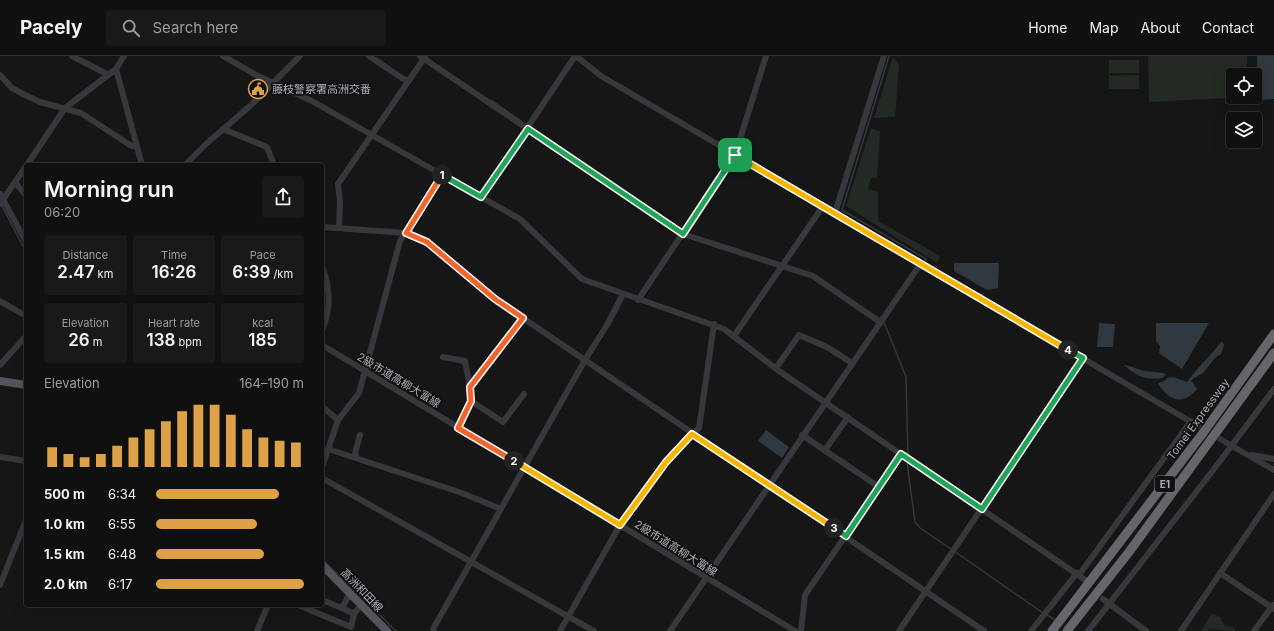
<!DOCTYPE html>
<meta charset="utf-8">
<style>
:root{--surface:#101011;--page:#19191a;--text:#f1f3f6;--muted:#9c9d9f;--line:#303031;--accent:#dda248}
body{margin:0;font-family:Inter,"Noto Sans JP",sans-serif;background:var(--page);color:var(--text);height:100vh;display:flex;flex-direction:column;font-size:15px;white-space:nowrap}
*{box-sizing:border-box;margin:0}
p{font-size:13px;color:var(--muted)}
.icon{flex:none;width:22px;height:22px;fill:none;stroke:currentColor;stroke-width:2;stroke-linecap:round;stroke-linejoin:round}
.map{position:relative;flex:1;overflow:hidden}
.panel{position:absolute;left:24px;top:107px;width:300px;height:444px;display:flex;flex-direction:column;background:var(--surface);border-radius:4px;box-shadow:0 4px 16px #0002,0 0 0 1px var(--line)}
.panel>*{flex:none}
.tools{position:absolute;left:1226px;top:12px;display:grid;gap:8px}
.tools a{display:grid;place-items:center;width:36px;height:36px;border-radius:4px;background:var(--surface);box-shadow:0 4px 16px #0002,0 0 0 1px var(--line);font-size:20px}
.pin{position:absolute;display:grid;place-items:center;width:34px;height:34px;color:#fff;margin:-17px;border-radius:8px;box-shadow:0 2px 6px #0006}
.km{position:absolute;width:20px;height:20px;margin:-10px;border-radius:50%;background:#222;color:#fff;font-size:11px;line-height:20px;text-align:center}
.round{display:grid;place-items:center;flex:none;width:42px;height:42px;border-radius:4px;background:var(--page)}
.overview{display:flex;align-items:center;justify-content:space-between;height:68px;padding:0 20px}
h1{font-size:22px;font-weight:600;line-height:30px}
.stats{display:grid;grid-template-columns:repeat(3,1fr);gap:6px;height:68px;padding:4px 20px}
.stats div{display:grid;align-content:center;border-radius:4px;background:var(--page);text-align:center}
.stats b{font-size:17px;font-weight:600}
.stats small{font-size:11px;font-weight:400}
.stats p{font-size:11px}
.chart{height:112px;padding:8px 20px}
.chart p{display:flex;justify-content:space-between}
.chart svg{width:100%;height:72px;margin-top:4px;stroke:var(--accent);stroke-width:6}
ul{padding:0 20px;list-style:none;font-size:13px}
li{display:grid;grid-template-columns:64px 48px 1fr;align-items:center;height:30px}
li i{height:10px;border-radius:5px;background:var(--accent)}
header{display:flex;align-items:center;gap:24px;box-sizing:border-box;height:56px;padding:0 20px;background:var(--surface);border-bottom:1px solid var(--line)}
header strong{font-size:19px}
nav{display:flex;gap:22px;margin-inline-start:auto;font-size:14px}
.search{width:280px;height:36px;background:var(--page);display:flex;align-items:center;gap:10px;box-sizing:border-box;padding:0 14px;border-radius:4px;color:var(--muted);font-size:15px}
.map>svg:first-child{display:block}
.green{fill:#222a23}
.water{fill:#30393f}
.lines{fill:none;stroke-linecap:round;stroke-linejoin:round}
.stream{stroke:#30393f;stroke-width:1.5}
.minor-tunnel{stroke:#333437;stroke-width:6;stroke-dasharray:6 3;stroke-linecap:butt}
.minor{stroke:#37383c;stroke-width:6}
.major{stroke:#53555a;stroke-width:8}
.highway{stroke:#64666c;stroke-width:9}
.split-1-casing{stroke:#fff;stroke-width:8}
.split-2-casing{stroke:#fff;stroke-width:8}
.split-3-casing{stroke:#fff;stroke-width:8}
.split-4-casing{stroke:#fff;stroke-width:8}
.split-5-casing{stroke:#fff;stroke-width:8}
.split-1{stroke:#22a559;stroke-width:5}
.split-2{stroke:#f0652b;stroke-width:5}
.split-3{stroke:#f5b400;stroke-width:5}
.split-4{stroke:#22a559;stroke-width:5}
.split-5{stroke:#f5b400;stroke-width:5}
.labels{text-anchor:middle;stroke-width:3.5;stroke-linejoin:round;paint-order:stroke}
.shield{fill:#111112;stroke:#7b7f85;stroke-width:1}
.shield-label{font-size:10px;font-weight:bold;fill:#a9aeb6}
.poi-label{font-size:11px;fill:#a9aeb6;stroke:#111112;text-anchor:start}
.street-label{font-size:11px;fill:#a9aeb6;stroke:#111112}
</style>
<header>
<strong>Pacely</strong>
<div class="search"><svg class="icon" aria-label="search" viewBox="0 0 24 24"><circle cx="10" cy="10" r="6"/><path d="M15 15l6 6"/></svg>Search here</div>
<nav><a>Home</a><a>Map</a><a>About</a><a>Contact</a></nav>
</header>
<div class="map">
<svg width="1274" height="575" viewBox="0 0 1274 575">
<rect width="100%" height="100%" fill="#161617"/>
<g class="green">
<polygon points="1148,0 1247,0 1247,19 1233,19 1233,41 1247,41 1149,46"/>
<polygon points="893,1 899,9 895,61 874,62"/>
<rect x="1109" y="4" width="30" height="13"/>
<polygon points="1139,19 1139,33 1109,33 1109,20"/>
<polygon points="871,72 880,75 877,122 871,122 868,133 878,136 878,165 930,194 940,201 937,207 846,150"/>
<polygon points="1212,557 1222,562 1221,564 1225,569 1235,572 1235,575 1208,573 1208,575 1201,575"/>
</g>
<g class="water">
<polygon points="1257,0 1274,0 1274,43 1258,44"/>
<polygon points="954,207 999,207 998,232 987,234 954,215"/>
<polygon points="1099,267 1115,268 1113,291 1097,291"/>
<polygon points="1156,267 1209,267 1182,313 1159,297 1160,290 1156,285"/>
<path d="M1222 285 1224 289 1221 298 1215 302 1203 317 1191 324 1197 333C1183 350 1168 345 1158 327L1165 325 1167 322 1173 321 1187 326C1198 311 1211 299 1222 285Z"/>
<path d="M1124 309C1132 310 1141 315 1146 315 1154 316 1158 316 1166 318L1163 322C1144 324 1138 321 1124 309Z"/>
<polygon points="766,374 789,391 782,402 758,385"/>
</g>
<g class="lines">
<g class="stream">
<polyline points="889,0 842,154 926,203 923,208"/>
<polyline points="491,44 527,69"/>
<polyline points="530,71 552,86"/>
<polyline points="2,150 26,196"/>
<polyline points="884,266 906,321 908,400"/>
<polyline points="907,406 915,466 920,472 951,493"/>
<polyline points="954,495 1043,557"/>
<polyline points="322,503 396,575"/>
<polyline points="1047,559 1055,564"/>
</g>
<polyline class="minor-tunnel" points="1203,372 1225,386"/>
<g class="minor">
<polyline points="72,0 107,18"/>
<polyline points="223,0 256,19 312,45 520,163 582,223 724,273 779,315 1084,523"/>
<polyline points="369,0 408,26"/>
<polyline points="420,0 683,178 813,220 880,266"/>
<polyline points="576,0 601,20 1198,370"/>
<polyline points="116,13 142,109"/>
<polyline points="0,19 12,32 25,39 40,46 81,57 130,89 137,91"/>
<polyline points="223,73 267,91 274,109"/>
<polyline points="27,109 65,52 116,13 124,0"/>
<polyline points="185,109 206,88 250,50 300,0"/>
<polyline points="15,126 26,140"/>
<polyline points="0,138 26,186"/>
<polyline points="481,141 575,0"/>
<polyline points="0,148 26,110"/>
<polyline points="835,157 884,0"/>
<polyline points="322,171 406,177 427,187 495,243 984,575"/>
<polyline points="339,172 340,147 338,128 425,1"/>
<path d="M322 210C330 231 331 254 322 274"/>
<polyline points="638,244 735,99 766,0"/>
<polyline points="0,245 26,260"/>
<polyline points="734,280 823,150"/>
<polyline points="322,289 795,575"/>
<polyline points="443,301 465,305 470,331"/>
<polyline points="0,309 26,280"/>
<polyline points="776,312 799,279 827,291 852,307"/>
<polyline points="471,345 503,366 524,338"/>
<polyline points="322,353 324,352 338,364"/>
<polyline points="458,372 471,345 470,331 523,262"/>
<polyline points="802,379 879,431"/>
<polyline points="1225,386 1274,414"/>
<polyline points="328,393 462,437 501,453"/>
<polyline points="825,394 848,361"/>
<polyline points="1252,399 1274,403"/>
<polyline points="0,401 26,405"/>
<polyline points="357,402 355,397 360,379"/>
<polyline points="322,411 338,364 359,337 400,185 441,119"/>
<polyline points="322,422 594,575"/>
<polyline points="1220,517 1274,553"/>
<polyline points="1079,519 1191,365"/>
<polyline points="0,529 26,464"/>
<polyline points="350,537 342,552 354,558 361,549"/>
<polyline points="1103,543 1146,575"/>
<polyline points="322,544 342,552"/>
<polyline points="298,549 351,571 354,558"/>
<polyline points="257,575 268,549"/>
<polyline points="434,575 433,573 585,304 607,269 623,238"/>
<polyline points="560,575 620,469 666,406 699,372 714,268"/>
<polyline points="670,575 921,207"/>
<polyline points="801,575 805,539 901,398"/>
<polyline points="899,575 1083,302"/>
<polyline points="1031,575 1077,517"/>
<polyline points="1088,575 1214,413 1274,333"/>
<polyline points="1181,575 1274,438"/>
<polyline points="1254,575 1273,549"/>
</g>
<g class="major">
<polyline points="0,325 26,329"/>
<polyline points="322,509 387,575"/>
</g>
<g class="highway">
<polyline points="1052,575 1203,377 1274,278"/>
<polyline points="1067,575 1129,496 1274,297"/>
</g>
</g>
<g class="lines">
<defs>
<polyline id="split-1" points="442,119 481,141 528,73 683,178 735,99"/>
<polyline id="split-2" points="442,119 406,177 427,186 495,243 523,262 470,331 471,345 458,372 514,405"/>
<polyline id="split-3" points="514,405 620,469 666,406 692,378 834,472"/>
<polyline id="split-4" points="834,472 846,480 901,398 982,453 1083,302 1068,294"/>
<polyline id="split-5" points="735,99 1068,294"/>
</defs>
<use href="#split-1" class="split-1-casing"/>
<use href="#split-2" class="split-2-casing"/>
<use href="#split-3" class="split-3-casing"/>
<use href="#split-4" class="split-4-casing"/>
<use href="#split-5" class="split-5-casing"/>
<use href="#split-1" class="split-1"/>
<use href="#split-2" class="split-2"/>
<use href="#split-3" class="split-3"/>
<use href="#split-4" class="split-4"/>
<use href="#split-5" class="split-5"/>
</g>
<defs>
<symbol id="civic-ring" viewBox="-11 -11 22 22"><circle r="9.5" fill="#111112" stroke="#dda248" stroke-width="1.5"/><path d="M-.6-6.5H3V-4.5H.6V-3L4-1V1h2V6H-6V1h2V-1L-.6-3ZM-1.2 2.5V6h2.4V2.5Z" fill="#dda248"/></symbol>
</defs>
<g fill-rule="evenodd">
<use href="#civic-ring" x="247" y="22" width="22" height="22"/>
</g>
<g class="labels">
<rect class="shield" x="1155" y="420" width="20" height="16" rx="3"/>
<g class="shield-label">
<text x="1165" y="432">E1</text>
</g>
<g class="poi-label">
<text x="272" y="37">藤枝警察署高洲交番</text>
</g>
<g class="street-label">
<text transform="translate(399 324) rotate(31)" y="4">2級市道高柳大富線</text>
<text transform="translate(1198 363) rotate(-54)" y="4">Tomei Expressway</text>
<text transform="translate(676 492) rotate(32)" y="4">2級市道高柳大富線</text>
<text transform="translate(362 534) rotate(46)" y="4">高洲和田線</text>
</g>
</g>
</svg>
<div class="tools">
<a><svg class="icon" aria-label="locate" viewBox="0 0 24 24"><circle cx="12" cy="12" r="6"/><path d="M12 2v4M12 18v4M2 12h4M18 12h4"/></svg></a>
<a><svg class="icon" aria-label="layers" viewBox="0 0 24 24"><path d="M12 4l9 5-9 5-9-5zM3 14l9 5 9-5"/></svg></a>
</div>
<div class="pin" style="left:735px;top:99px;background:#1e9e55"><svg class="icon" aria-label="arrive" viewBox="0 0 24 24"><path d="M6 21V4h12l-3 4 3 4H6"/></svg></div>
<b class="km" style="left:442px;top:119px">1</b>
<b class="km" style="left:514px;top:405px">2</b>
<b class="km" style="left:834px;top:472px">3</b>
<b class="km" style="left:1068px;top:294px">4</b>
<section class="panel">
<div class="overview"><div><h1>Morning run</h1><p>06:20</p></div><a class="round"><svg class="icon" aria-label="share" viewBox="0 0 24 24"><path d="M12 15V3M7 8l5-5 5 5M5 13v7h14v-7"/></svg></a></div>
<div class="stats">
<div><p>Distance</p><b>2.47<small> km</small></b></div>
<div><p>Time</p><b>16:26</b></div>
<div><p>Pace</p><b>6:39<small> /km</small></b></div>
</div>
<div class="stats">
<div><p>Elevation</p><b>26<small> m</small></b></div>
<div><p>Heart rate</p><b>138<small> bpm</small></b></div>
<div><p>kcal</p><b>185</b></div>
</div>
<div class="chart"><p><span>Elevation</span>164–190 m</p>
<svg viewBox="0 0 160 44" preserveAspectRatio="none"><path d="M5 44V32M15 44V36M25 44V38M35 44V36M45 44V31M55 44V26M65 44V21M75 44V16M85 44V10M95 44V6M105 44V6M115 44V12M125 44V21M135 44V26M145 44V28M155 44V29"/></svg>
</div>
<ul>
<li><b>500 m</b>6:34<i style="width:83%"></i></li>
<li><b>1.0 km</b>6:55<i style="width:68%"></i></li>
<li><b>1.5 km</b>6:48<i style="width:73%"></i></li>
<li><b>2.0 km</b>6:17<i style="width:100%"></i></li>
</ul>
</section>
</div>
